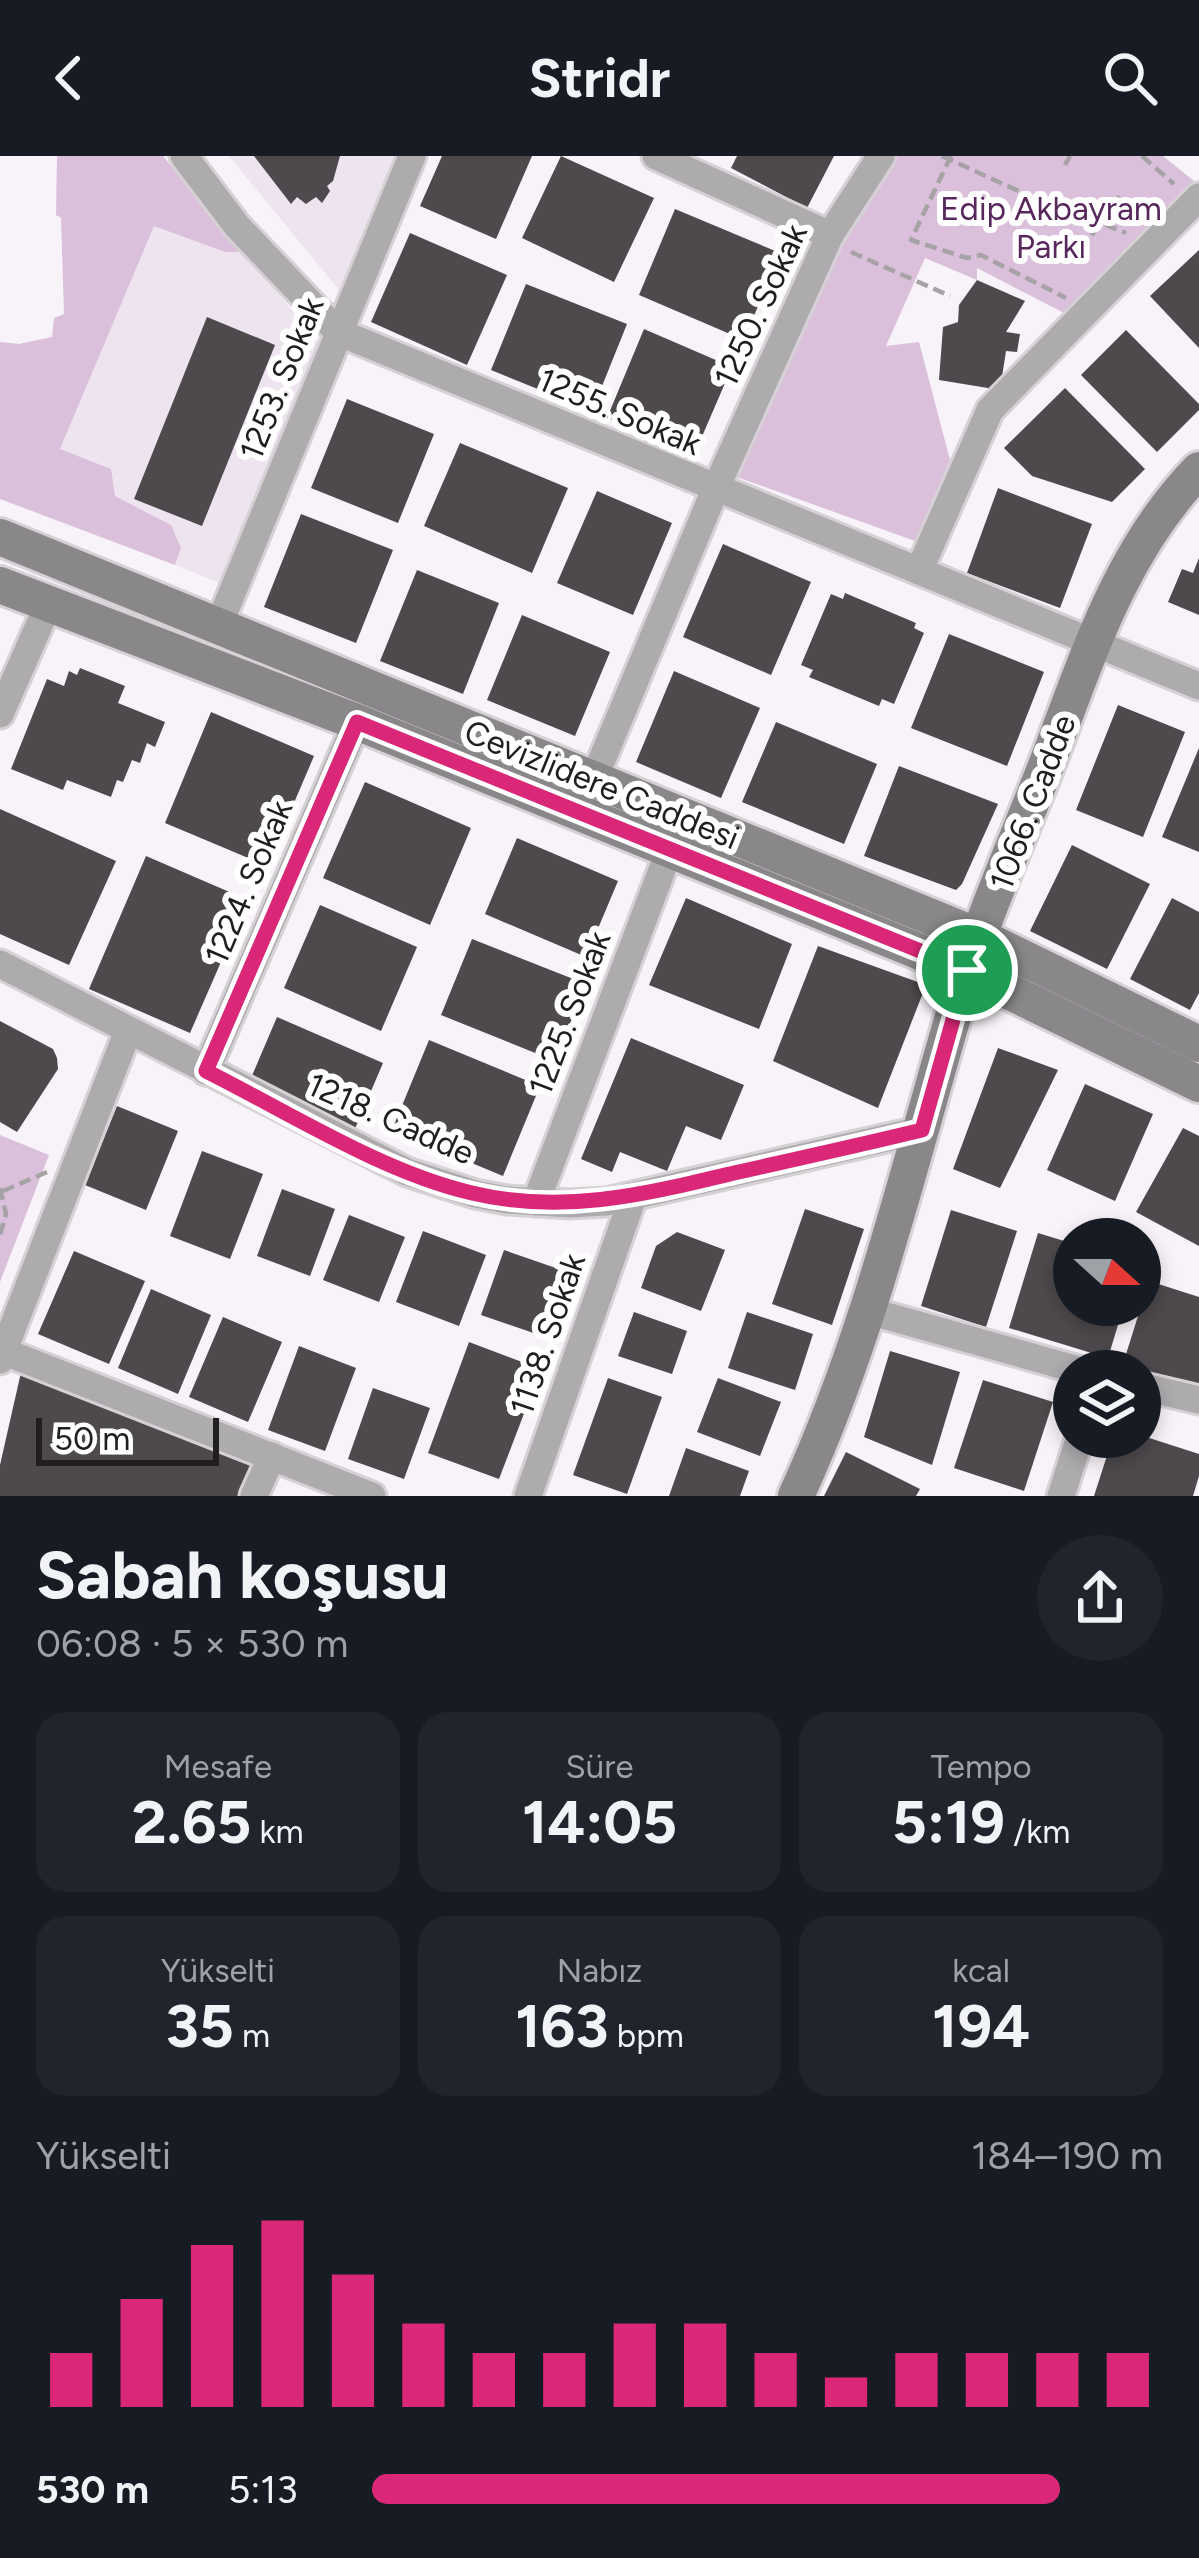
<!DOCTYPE html>
<html lang="tr">
<meta charset="utf-8">
<style>
:root{--surface:#171b24;--page:#20242c;--text:#f1f3f6;--muted:#9ea1a6;--accent:#db2777}
body{margin:0;font-family:Figtree,sans-serif;background:var(--page);color:var(--text);height:100vh;display:flex;flex-direction:column;font-size:45px;white-space:nowrap}
*{box-sizing:border-box;margin:0}
p{font-size:39px;color:var(--muted)}
.icon{flex:none;width:66px;height:66px;fill:none;stroke:currentColor;stroke-width:2;stroke-linecap:round;stroke-linejoin:round}
.map{position:relative;height:1340px;overflow:hidden}
.sheet{display:flex;flex-direction:column;background:var(--surface);flex:1}
.sheet>*{flex:none}
.needle{width:78px;rotate:111deg}
.tools{position:absolute;left:1053px;top:1062px;display:grid;gap:24px}
.tools a{display:grid;place-items:center;width:108px;height:108px;border-radius:50%;background:var(--surface);box-shadow:0 6px 18px #0003;font-size:60px}
.scale{position:absolute;left:36px;bottom:30px;width:183px;box-sizing:border-box;padding-left:12px;border:6px solid #201e20;border-top:0;font-size:33px;line-height:42px;white-space:nowrap;color:#201e20;-webkit-text-stroke:9px #fff;paint-order:stroke}
.pin{position:absolute;display:grid;place-items:center;width:102px;height:102px;color:#fff;margin:-51px;border:6px solid #fff;border-radius:50%;box-shadow:0 3px 12px #0007}
.round{display:grid;place-items:center;flex:none;width:126px;height:126px;border-radius:63px;background:var(--page)}
.head{display:flex;align-items:center;justify-content:space-between;height:204px;padding:0 36px}
h1{font-size:66px;font-weight:700;line-height:90px}
.figures{display:grid;grid-template-columns:repeat(3,1fr);gap:18px;height:204px;padding:12px 36px}
.figures div{display:grid;align-content:center;border-radius:30px;background:var(--page);text-align:center}
.figures b{font-size:60px;font-weight:700}
.figures small{font-size:33px;font-weight:400}
.figures p{font-size:33px}
.chart{height:336px;padding:24px 36px}
.chart p{display:flex;justify-content:space-between}
.chart svg{width:100%;height:216px;margin-top:12px;stroke:var(--accent);stroke-width:6}
ul{padding:0 36px;list-style:none;font-size:39px}
li{display:grid;grid-template-columns:192px 144px 1fr;align-items:center;height:90px}
li i{height:30px;border-radius:15px;background:var(--accent)}
header{display:flex;justify-content:space-between;align-items:center;height:156px;padding:0 36px;background:var(--surface);font-size:54px;font-weight:700}
.map>svg:first-child{display:block}
.built{fill:#eee4ef}
.green{fill:#dac0db}
.building{fill:#4d494d}
.lines{fill:none;stroke-linecap:round;stroke-linejoin:round}
.street-casing{stroke:#d5d1d5;stroke-width:33}
.secondary-casing{stroke:#d5d1d5;stroke-width:42}
.path{stroke:#a6a2a6;stroke-width:4.5;stroke-dasharray:12 6;stroke-linecap:butt}
.street{stroke:#adabad;stroke-width:27}
.secondary{stroke:#8a878b;stroke-width:36}
.route-casing{stroke:#fff;stroke-width:24}
.route{stroke:#db2777;stroke-width:15}
.labels{text-anchor:middle;stroke-width:12;stroke-linejoin:round;paint-order:stroke}
.park-label{font-size:33px;fill:#58285c;stroke:#fff}
.street-label{font-size:33px;fill:#201e20;stroke:#fff}
</style>
<header><svg class="icon" aria-label="back" viewBox="0 0 24 24"><path d="M15 5l-7 7 7 7"/></svg>Stridr<svg class="icon" aria-label="search" viewBox="0 0 24 24"><circle cx="10" cy="10" r="6"/><path d="M15 15l6 6"/></svg></header>
<div class="map">
<svg width="1199" height="1340" viewBox="0 0 1199 1340">
<rect width="100%" height="100%" fill="#f8f3f8"/>
<g class="built">
<polygon points="229,0 394,0 339,134"/>
<polygon points="151,68 225,96 243,96 318,185 220,427 175,409 181,392 171,369 115,340 60,294"/>
</g>
<g class="green">
<polygon points="57,0 163,0 243,96 225,96 154,70 60,293 111,313 115,340 171,369 181,392 175,409 0,343 0,186 19,188 52,181 54,162 64,158 61,62 56,59"/>
<polygon points="890,0 1163,0 1194,25 1064,157 977,112 977,124 925,102 886,190 919,186 950,304 915,385 737,321 835,89"/>
<polygon points="0,979 49,999 0,1126"/>
</g>
<g class="building">
<polygon points="254,0 340,0 333,25 327,30 330,35 322,47 316,41 306,48 297,41 291,48"/>
<polygon points="442,0 532,0 496,83 420,50"/>
<polygon points="561,0 654,42 614,126 522,82"/>
<polygon points="737,0 834,0 807,52 731,12"/>
<polygon points="675,53 780,97 744,184 639,139"/>
<polygon points="410,77 507,119 467,209 371,166"/>
<polygon points="1199,94 1199,192 1150,140"/>
<polygon points="977,124 1025,145 1006,176 1020,178 1017,196 1006,195 1000,234 939,224 943,171 958,166 959,149"/>
<polygon points="526,128 627,168 592,255 491,214"/>
<polygon points="207,161 275,189 202,370 134,343"/>
<polygon points="644,173 732,211 694,299 607,262"/>
<polygon points="1126,174 1199,248 1199,254 1157,296 1081,219"/>
<polygon points="1065,232 1145,313 1112,346 1032,320 1004,292"/>
<polygon points="347,243 434,278 398,367 311,332"/>
<polygon points="460,287 568,332 532,417 424,370"/>
<polygon points="998,332 1092,368 1060,452 967,417"/>
<polygon points="597,335 672,367 633,459 557,427"/>
<polygon points="301,358 393,394 356,487 264,451"/>
<polygon points="723,388 811,426 771,519 683,481"/>
<polygon points="1199,402 1199,459 1168,446 1182,413 1193,417"/>
<polygon points="417,414 499,447 463,538 380,505"/>
<polygon points="845,437 916,467 914,472 924,477 894,548 882,543 879,550 809,521 813,514 801,509 831,438 843,443"/>
<polygon points="522,459 610,496 575,580 487,544"/>
<polygon points="949,478 1044,516 1007,610 911,572"/>
<polygon points="80,512 125,530 118,547 165,566 155,591 147,587 140,607 132,604 123,626 117,624 111,641 67,624 63,634 11,613 47,523 64,530 69,515 77,519"/>
<polygon points="674,515 760,552 721,642 636,606"/>
<polygon points="1118,549 1185,576 1143,681 1076,654"/>
<polygon points="211,556 314,600 267,710 165,667"/>
<polygon points="776,566 877,608 844,688 742,646"/>
<polygon points="1199,592 1199,696 1162,681"/>
<polygon points="899,610 998,648 962,728 956,734 864,700"/>
<polygon points="365,626 471,672 430,769 323,722"/>
<polygon points="0,653 116,705 69,809 0,778"/>
<polygon points="517,682 618,725 586,801 485,758"/>
<polygon points="1072,689 1150,728 1107,813 1030,775"/>
<polygon points="146,700 248,744 190,877 89,833"/>
<polygon points="686,742 792,788 759,873 649,829"/>
<polygon points="1172,742 1199,756 1199,837 1190,854 1130,823"/>
<polygon points="320,749 417,791 381,875 284,832"/>
<polygon points="472,783 586,828 555,905 441,859"/>
<polygon points="818,790 926,829 878,952 773,905"/>
<polygon points="277,861 383,907 354,975 248,929"/>
<polygon points="0,865 53,893 57,902 58,913 17,976 0,966"/>
<polygon points="631,882 744,929 721,984 686,970 667,1015 620,996 612,1016 581,1003"/>
<polygon points="429,884 540,930 503,1020 392,974"/>
<polygon points="998,892 1058,914 1000,1032 953,1013"/>
<polygon points="1085,928 1153,958 1115,1045 1047,1014"/>
<polygon points="117,950 178,975 146,1054 85,1029"/>
<polygon points="1183,972 1199,980 1199,1090 1136,1056"/>
<polygon points="202,995 263,1018 230,1103 170,1080"/>
<polygon points="282,1033 335,1053 310,1120 257,1100"/>
<polygon points="805,1053 864,1073 832,1169 772,1148"/>
<polygon points="951,1054 1017,1075 986,1171 921,1150"/>
<polygon points="349,1059 405,1081 379,1146 323,1124"/>
<polygon points="423,1075 486,1099 459,1170 396,1146"/>
<polygon points="677,1076 725,1094 701,1155 641,1132 656,1090"/>
<polygon points="1038,1077 1074,1088 1074,1149 1124,1149 1108,1202 1009,1172"/>
<polygon points="504,1094 573,1118 551,1183 481,1159"/>
<polygon points="74,1095 145,1125 109,1208 38,1178"/>
<polygon points="1149,1125 1199,1141 1199,1235 1122,1211"/>
<polygon points="151,1133 211,1159 178,1238 118,1212"/>
<polygon points="634,1156 687,1175 672,1218 618,1200"/>
<polygon points="747,1156 813,1178 795,1234 728,1212"/>
<polygon points="223,1161 282,1186 248,1266 189,1241"/>
<polygon points="469,1186 541,1213 499,1323 428,1297"/>
<polygon points="299,1190 356,1212 325,1295 268,1274"/>
<polygon points="890,1195 960,1216 932,1309 864,1281"/>
<polygon points="22,1212 252,1305 238,1340 0,1340 0,1309"/>
<polygon points="608,1222 662,1241 627,1338 573,1319"/>
<polygon points="718,1222 781,1246 760,1300 697,1276"/>
<polygon points="983,1224 1053,1246 1024,1335 954,1312"/>
<polygon points="373,1232 430,1252 404,1323 348,1303"/>
<polygon points="1140,1279 1199,1298 1199,1320 1193,1340 1094,1340 1113,1281"/>
<polygon points="686,1292 749,1315 740,1340 669,1340"/>
<polygon points="846,1296 920,1333 916,1340 824,1340"/>
</g>
<g class="lines">
<defs>
<g id="street">
<polyline points="184,0 237,70 338,176 1199,530"/>
<polyline points="656,0 830,79"/>
<polyline points="919,415 990,254 1199,41"/>
<polyline points="218,471 412,0"/>
<polyline points="0,558 49,447"/>
<polyline points="593,625 715,334 830,79 881,0"/>
<polyline points="0,808 407,1016 475,1038 507,1044 570,1048 606,1046 922,974"/>
<polyline points="206,915 357,566"/>
<polyline points="536,1046 670,693"/>
<polyline points="869,1155 1082,1215"/>
<polyline points="0,1194 372,1340"/>
<polyline points="0,1204 128,875"/>
<polyline points="1140,1230 1199,1244"/>
<polyline points="254,1340 272,1300"/>
<polyline points="528,1340 633,1041"/>
<polyline points="1061,1340 1080,1281"/>
</g>
<g id="secondary">
<polyline points="0,381 980,781 1199,888"/>
<polyline points="0,429 357,566 967,815 1199,928"/>
<path d="M796 1340C870 1179 909 1009 959 840 983 759 1019 680 1049 602 1088 500 1121 394 1199 314"/>
</g>
</defs>
<use href="#street" class="street-casing"/>
<use href="#secondary" class="secondary-casing"/>
<g class="path">
<polyline points="942,0 1023,37"/>
<polyline points="951,0 911,84 967,102 981,99 1066,142"/>
<polyline points="1142,0 1174,28"/>
<polyline points="1065,9 1070,0"/>
<polyline points="1072,55 1126,77"/>
<polyline points="1081,94 1121,38"/>
<polyline points="851,96 950,140"/>
<polyline points="0,1032 6,1058 0,1079"/>
<polyline points="3,1035 47,1016"/>
</g>
<use href="#street" class="street"/>
<use href="#secondary" class="secondary"/>
</g>
<g class="lines">
<defs>
<path id="route" d="M357 566 967 814 922 974C860 989 797 1003 734 1017 646 1038 563 1059 472 1037 382 1016 290 957 206 915Z"/>
</defs>
<use href="#route" class="route-casing"/>
<use href="#route" class="route"/>
</g>
<g class="labels">
<g class="park-label">
<text x="1051" y="64">Edip Akbayram<tspan x="1051" dy="38">Parkı</tspan></text>
</g>
<g class="street-label">
<text transform="translate(760 149) rotate(-65)" y="12">1250. Sokak</text>
<text transform="translate(281 222) rotate(-68)" y="12">1253. Sokak</text>
<text transform="translate(620 255) rotate(23)" y="12">1255. Sokak</text>
<text transform="translate(602 628) rotate(22)" y="12">Cevizlidere Caddesi</text>
<text transform="translate(1032 646) rotate(-69)" y="12">1066. Cadde</text>
<text transform="translate(248 726) rotate(-67)" y="12">1224. Sokak</text>
<text transform="translate(569 857) rotate(-69)" y="12">1225. Sokak</text>
<text transform="translate(391 962) rotate(24)" y="12">1218. Cadde</text>
<text transform="translate(547 1178) rotate(-71)" y="12">1138. Sokak</text>
</g>
</g>
</svg>
<div class="tools">
<a><svg class="needle" viewBox="-14 -14 28 28"><path d="M0-13l5 13h-10z" fill="#e53935"/><path d="M0 13l5-13h-10z" fill="#9ea1a6"/></svg></a>
<a><svg class="icon" aria-label="layers" viewBox="0 0 24 24"><path d="M12 4l9 5-9 5-9-5zM3 14l9 5 9-5"/></svg></a>
</div>
<div class="scale">50 m</div>
<div class="pin" style="left:967px;top:814px;background:#1e9e55"><svg class="icon" aria-label="arrive" viewBox="0 0 24 24"><path d="M6 21V4h12l-3 4 3 4H6"/></svg></div>
</div>
<section class="sheet">
<div class="head"><div><h1>Sabah koşusu</h1><p>06:08 · 5 × 530 m</p></div><a class="round"><svg class="icon" aria-label="share" viewBox="0 0 24 24"><path d="M12 15V3M7 8l5-5 5 5M5 13v7h14v-7"/></svg></a></div>
<div class="figures">
<div><p>Mesafe</p><b>2.65<small> km</small></b></div>
<div><p>Süre</p><b>14:05</b></div>
<div><p>Tempo</p><b>5:19<small> /km</small></b></div>
</div>
<div class="figures">
<div><p>Yükselti</p><b>35<small> m</small></b></div>
<div><p>Nabız</p><b>163<small> bpm</small></b></div>
<div><p>kcal</p><b>194</b></div>
</div>
<div class="chart"><p><span>Yükselti</span>184–190 m</p>
<svg viewBox="0 0 160 44" preserveAspectRatio="none"><path d="M5 44V33M15 44V22M25 44V11M35 44V6M45 44V17M55 44V27M65 44V33M75 44V33M85 44V27M95 44V27M105 44V33M115 44V38M125 44V33M135 44V33M145 44V33M155 44V33"/></svg>
</div>
<ul>
<li><b>530 m</b>5:13<i style="width:87%"></i></li>
</ul>
</section>
